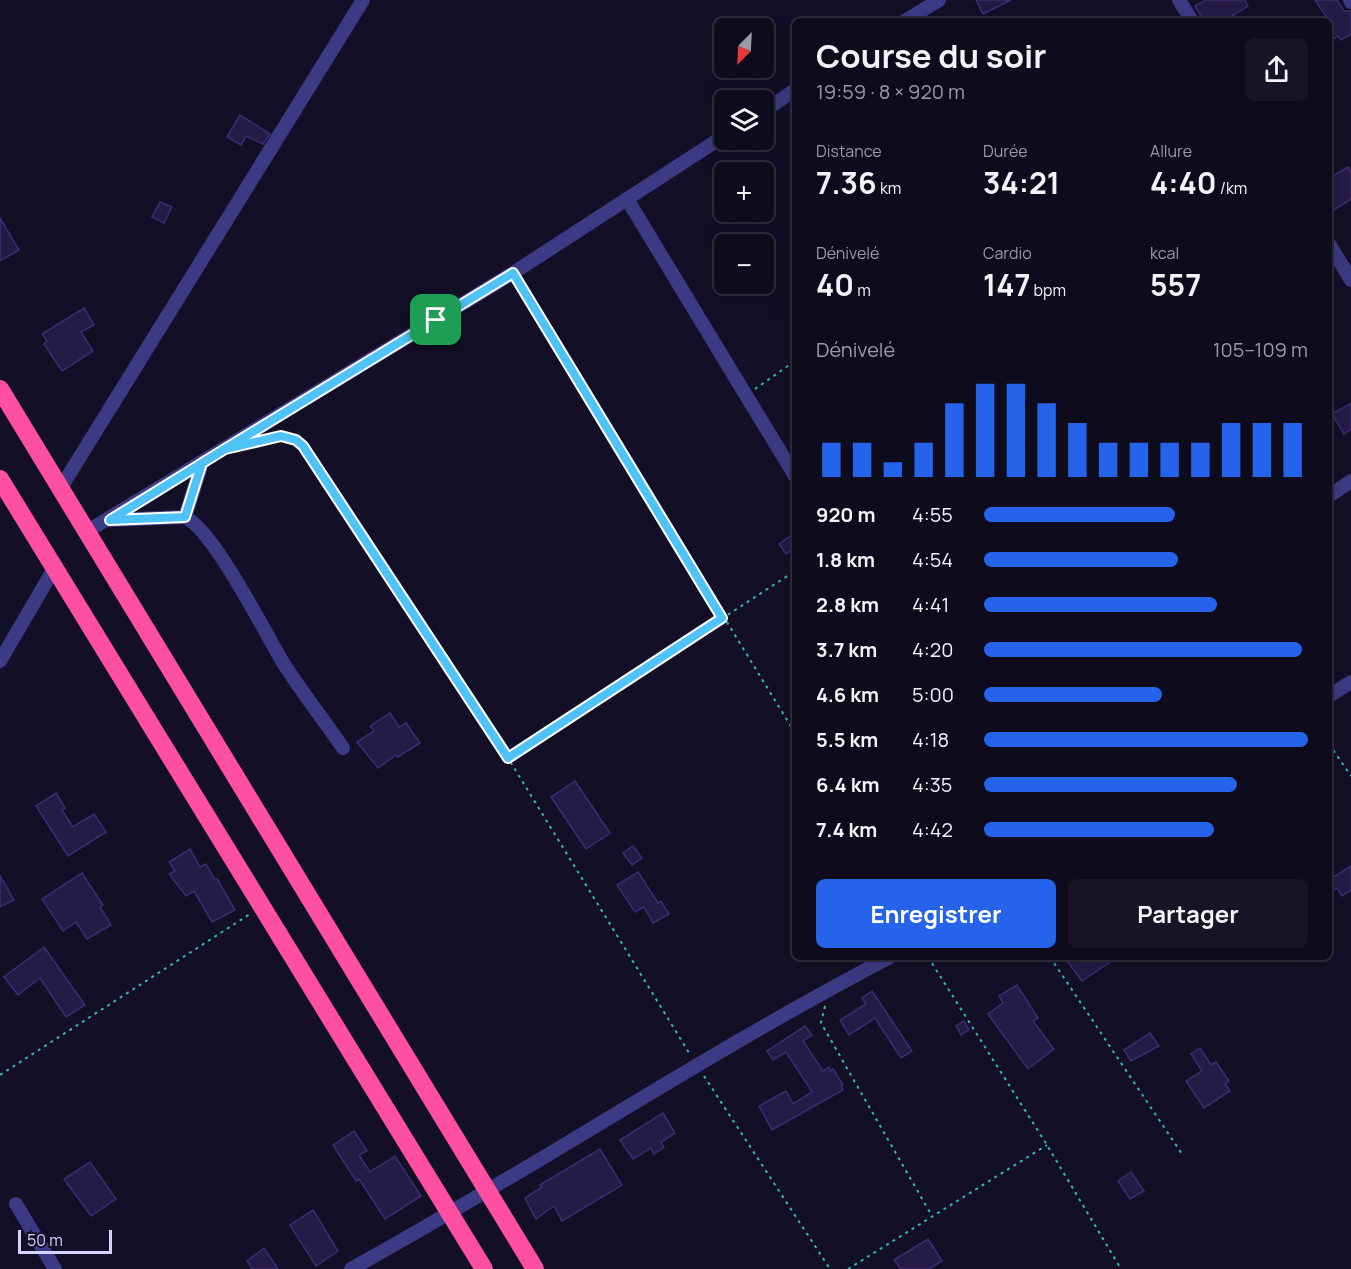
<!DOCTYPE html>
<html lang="fr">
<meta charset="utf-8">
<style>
:root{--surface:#0e0b1c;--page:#171425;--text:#f1f3f6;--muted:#9b9ba3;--line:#2e2b3b;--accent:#2563eb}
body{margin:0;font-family:Manrope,sans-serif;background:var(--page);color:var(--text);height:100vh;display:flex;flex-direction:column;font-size:22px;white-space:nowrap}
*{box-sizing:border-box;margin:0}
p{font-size:20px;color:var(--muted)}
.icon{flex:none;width:33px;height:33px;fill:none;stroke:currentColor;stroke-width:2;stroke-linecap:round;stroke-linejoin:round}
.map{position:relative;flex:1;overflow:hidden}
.drawer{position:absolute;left:792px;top:18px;width:540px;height:942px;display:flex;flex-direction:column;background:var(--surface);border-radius:9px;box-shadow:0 6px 24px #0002,0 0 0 2px var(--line)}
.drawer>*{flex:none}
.needle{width:39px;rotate:204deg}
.buttons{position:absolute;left:714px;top:18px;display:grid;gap:12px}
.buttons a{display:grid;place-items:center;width:60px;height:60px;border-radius:9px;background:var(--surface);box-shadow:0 6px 24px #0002,0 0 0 2px var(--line);font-size:30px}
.scale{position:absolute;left:18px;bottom:15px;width:94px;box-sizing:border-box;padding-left:6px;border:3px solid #d9d4ff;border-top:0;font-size:16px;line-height:21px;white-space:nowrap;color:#d9d4ff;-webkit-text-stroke:4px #130f26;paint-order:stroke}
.pin{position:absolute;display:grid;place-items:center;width:51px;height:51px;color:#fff;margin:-26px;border-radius:12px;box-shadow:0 3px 9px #0006}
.round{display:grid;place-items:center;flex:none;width:63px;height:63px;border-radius:9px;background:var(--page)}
.overview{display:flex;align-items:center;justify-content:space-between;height:102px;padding:0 24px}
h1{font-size:33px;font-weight:700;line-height:45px}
.metrics{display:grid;grid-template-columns:repeat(3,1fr);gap:9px;height:102px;padding:6px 24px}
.metrics div{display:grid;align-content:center}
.metrics b{font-size:30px;font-weight:700}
.metrics small{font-size:16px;font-weight:400}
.metrics p{font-size:16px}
.chart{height:168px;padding:12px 24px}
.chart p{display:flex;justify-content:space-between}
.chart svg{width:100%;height:108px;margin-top:6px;stroke:var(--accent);stroke-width:6}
.action{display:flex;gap:12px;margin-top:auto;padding:12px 24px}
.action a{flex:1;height:69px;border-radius:9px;background:var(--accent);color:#fff;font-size:24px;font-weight:700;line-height:69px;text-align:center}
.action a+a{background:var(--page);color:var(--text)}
ul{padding:0 24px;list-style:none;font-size:20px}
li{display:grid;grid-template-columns:96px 72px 1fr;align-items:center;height:45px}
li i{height:15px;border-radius:8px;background:var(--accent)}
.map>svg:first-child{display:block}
.building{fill:#241b47;stroke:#3b2d73;stroke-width:1.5}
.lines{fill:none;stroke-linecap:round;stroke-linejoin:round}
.path{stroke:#2fb8b0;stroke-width:2;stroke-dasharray:3 4.5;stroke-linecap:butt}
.minor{stroke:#3d3a85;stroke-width:14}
.highway{stroke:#ff4fa3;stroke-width:18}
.route-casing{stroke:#fff;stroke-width:12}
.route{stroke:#4fc3f7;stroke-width:8}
</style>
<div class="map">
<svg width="1351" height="1269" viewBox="0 0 1351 1269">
<rect width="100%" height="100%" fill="#130f26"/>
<g class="building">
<polygon points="976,0 1011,0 983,14"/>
<polygon points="1206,0 1245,0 1248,6 1224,21 1204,21 1195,6"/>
<polygon points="1315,0 1337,0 1344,11 1351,11 1351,34 1341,40 1338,36 1329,42 1329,21"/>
<polygon points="240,115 270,134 263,144 246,136 241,145 227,137"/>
<polygon points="1348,167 1351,172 1351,199 1329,213 1329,178"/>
<polygon points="160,202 172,207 164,223 152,217"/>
<polygon points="0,218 19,250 0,261"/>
<polygon points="84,308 94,325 81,332 93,351 62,371 44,344 47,341 42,334"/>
<polygon points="1351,403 1351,429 1344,434 1332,414"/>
<polygon points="795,533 795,548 786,554 779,544"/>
<polygon points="390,713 399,727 406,723 420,743 398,757 396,755 378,768 357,742 374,731 370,726"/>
<polygon points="575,781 610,833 586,849 551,797"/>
<polygon points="56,793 65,808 62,810 73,827 94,814 106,832 68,856 36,806"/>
<polygon points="633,846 642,858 632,865 623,853"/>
<polygon points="190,849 200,867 206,864 215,880 217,879 235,910 212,922 194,891 186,896 169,874 175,871 169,862"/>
<polygon points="1351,866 1351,890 1342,896 1337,888 1329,893 1329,880"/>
<polygon points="638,872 658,903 661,901 669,914 653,923 644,907 635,912 617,885"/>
<polygon points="82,873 103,905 100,907 111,925 87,939 76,922 63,931 42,899"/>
<polygon points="0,876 14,900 0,907"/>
<polygon points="44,947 85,1005 66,1017 40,978 18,995 4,977"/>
<polygon points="1064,957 1118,957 1082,981"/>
<polygon points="1017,985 1038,1018 1033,1021 1054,1049 1028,1069 988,1014 1003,1003 999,996"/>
<polygon points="872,991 912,1051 901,1058 875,1018 849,1035 840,1020 866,1004 862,998"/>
<polygon points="964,1021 969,1030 961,1035 956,1026"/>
<polygon points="805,1026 812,1035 803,1041 823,1071 829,1067 831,1071 833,1069 843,1085 841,1086 843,1090 772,1130 759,1106 786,1091 793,1104 812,1092 786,1052 773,1060 767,1051"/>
<polygon points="1150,1033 1159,1046 1131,1061 1124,1050"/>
<polygon points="1200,1048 1211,1065 1216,1062 1229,1081 1225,1084 1230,1091 1204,1108 1186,1081 1202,1071 1191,1054"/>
<polygon points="663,1113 675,1133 661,1142 664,1147 654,1154 651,1148 633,1159 620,1140"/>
<polygon points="354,1131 367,1151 359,1155 370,1172 395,1156 421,1196 385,1219 359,1179 356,1181 333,1145"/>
<polygon points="600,1149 622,1185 562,1221 554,1206 536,1219 525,1198 542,1187 540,1185"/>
<polygon points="90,1162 116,1199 91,1216 64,1179"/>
<polygon points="1131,1172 1144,1191 1130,1199 1118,1181"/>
<polygon points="313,1210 338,1251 316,1266 290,1225"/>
<polygon points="928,1239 942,1261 929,1269 901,1269 894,1260"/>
<polygon points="264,1248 278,1269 252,1269 247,1261"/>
</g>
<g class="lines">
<g class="path">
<polyline points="519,283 795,733"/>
<polyline points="755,389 795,361"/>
<path d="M264 440C279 436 291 434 303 446L508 758 691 1056"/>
<polyline points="1329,744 1351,776"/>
<polyline points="508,758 795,571"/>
<polyline points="928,957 1047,1145 1121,1269"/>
<polyline points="1050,957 1182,1154"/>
<polyline points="825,1006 821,1023 932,1216"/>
<polyline points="0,1075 250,914"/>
<polyline points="704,1076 830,1269"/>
<polyline points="848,1269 1047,1145"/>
</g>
<g class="minor">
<polyline points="1179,0 1192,21"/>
<polyline points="1350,0 1351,2"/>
<polyline points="905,21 939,0"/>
<polyline points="764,111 795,90"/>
<polyline points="627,199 795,476"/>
<polyline points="1329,244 1351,280"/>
<polyline points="60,489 363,0"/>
<polyline points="1329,496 1351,481"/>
<polyline points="185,517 202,463"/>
<path d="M110 520 185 517C214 531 263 629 282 661 301 691 323 719 343 748"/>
<polyline points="86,532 513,273 724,136"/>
<polyline points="0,661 55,567"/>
<polyline points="1329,696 1351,682"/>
<polyline points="16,1204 55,1269"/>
<path d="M351 1269C533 1169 706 1053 890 957"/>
</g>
<g class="highway">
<polyline points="0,389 535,1269"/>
<polyline points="0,479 484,1269"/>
</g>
</g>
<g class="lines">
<defs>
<polyline id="route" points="436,320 202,463 185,517 110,520 225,449 281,436 296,440 303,446 508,758 722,618 513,273 436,320"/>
</defs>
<use href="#route" class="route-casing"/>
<use href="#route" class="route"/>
</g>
</svg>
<div class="buttons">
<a><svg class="needle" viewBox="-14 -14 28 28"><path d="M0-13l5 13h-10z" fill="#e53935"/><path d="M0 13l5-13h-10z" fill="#9b9ba3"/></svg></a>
<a><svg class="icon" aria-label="layers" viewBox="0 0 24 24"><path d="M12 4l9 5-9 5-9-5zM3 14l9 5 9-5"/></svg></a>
<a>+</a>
<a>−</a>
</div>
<div class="scale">50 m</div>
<div class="pin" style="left:436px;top:320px;background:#1e9e55"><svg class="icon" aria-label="arrive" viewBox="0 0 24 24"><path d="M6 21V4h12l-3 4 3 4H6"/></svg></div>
<section class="drawer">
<div class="overview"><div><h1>Course du soir</h1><p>19:59 · 8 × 920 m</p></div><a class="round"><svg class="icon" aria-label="share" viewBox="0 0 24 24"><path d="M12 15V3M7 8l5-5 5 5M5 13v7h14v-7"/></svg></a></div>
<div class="metrics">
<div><p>Distance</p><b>7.36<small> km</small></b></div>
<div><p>Durée</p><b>34:21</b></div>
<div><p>Allure</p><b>4:40<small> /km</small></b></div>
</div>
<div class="metrics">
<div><p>Dénivelé</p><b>40<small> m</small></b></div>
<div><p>Cardio</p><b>147<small> bpm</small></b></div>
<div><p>kcal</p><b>557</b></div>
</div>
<div class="chart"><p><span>Dénivelé</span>105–109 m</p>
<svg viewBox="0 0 160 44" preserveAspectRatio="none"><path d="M5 44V30M15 44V30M25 44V38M35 44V30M45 44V14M55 44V6M65 44V6M75 44V14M85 44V22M95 44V30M105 44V30M115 44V30M125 44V30M135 44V22M145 44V22M155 44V22"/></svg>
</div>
<ul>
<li><b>920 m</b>4:55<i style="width:59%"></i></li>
<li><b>1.8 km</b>4:54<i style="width:60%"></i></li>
<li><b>2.8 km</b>4:41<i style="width:72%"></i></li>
<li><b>3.7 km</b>4:20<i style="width:98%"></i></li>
<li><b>4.6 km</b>5:00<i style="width:55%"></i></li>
<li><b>5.5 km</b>4:18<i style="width:100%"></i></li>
<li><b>6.4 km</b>4:35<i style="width:78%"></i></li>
<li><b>7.4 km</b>4:42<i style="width:71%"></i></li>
</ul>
<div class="action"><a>Enregistrer</a><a>Partager</a></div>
</section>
</div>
